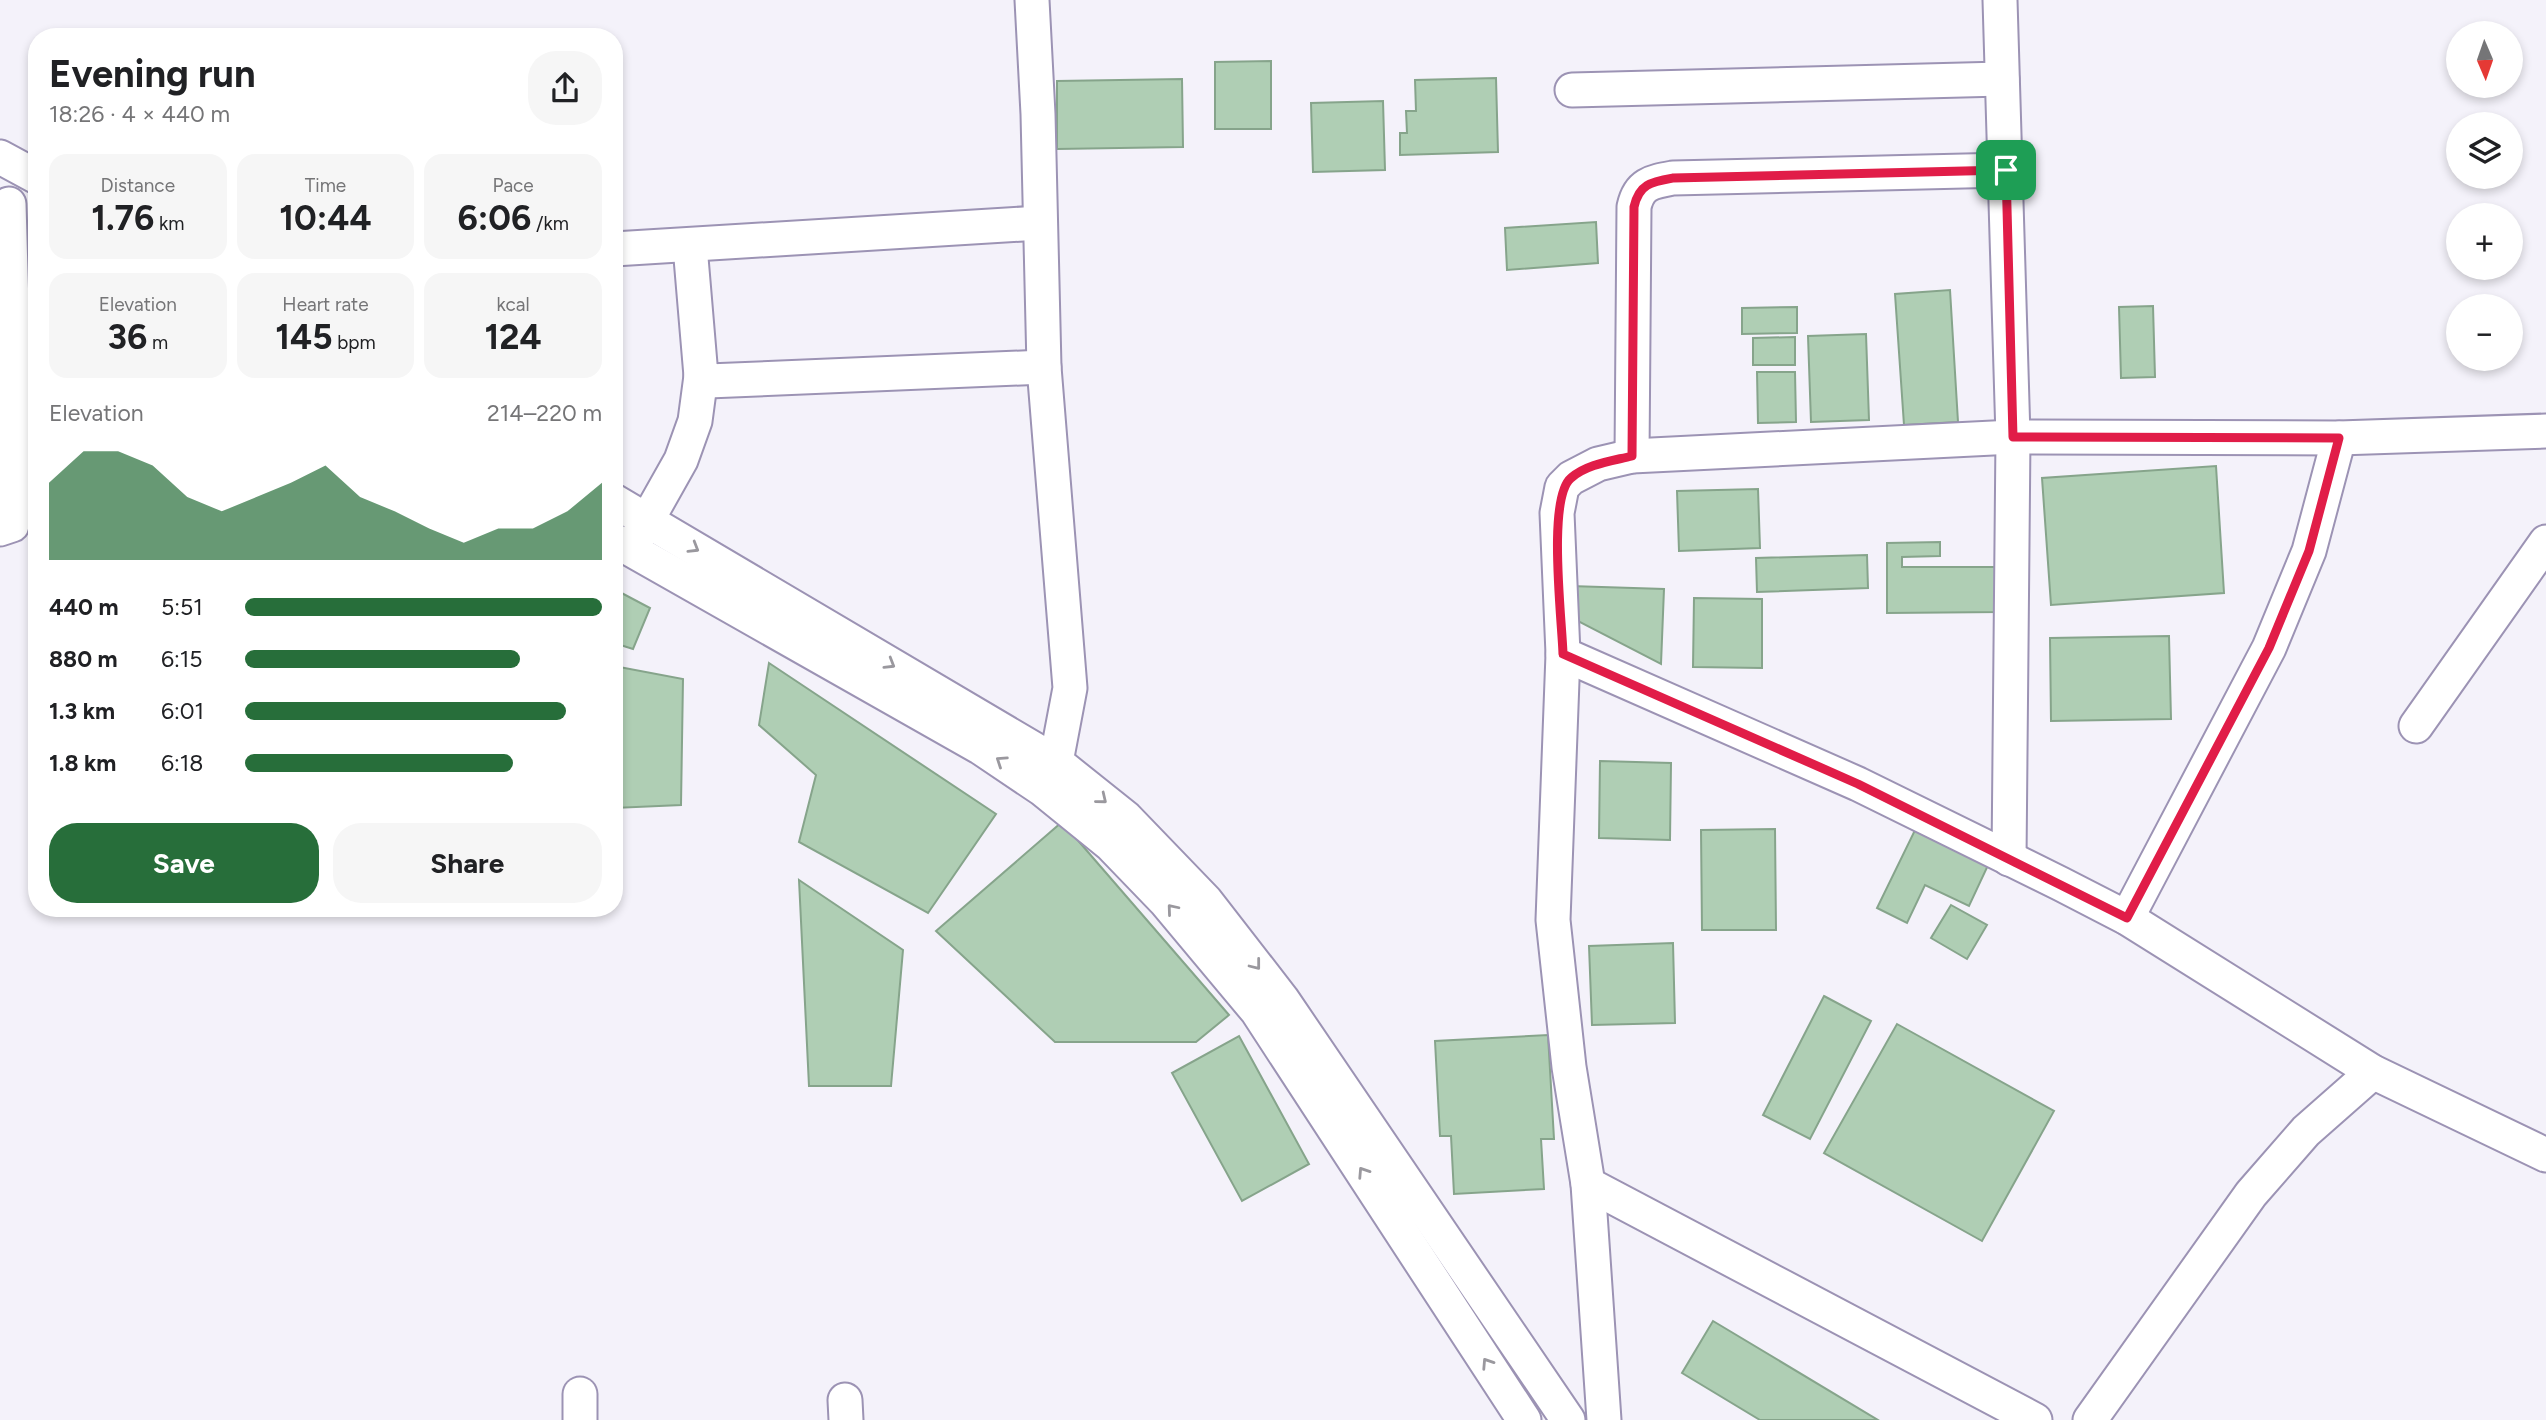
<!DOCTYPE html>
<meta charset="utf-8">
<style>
:root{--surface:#fff;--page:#f6f6f6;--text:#202124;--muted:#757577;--accent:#276e3a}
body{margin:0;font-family:Figtree,sans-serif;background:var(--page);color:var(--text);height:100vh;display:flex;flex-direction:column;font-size:26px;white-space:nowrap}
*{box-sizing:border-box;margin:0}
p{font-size:23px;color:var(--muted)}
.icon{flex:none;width:38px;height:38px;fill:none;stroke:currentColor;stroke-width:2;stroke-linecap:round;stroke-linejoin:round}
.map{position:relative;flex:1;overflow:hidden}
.sheet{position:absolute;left:28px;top:28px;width:595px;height:889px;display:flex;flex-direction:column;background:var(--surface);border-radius:28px;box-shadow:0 4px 10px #0003}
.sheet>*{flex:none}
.needle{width:46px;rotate:178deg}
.tools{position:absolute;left:2446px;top:21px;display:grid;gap:14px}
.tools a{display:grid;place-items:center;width:77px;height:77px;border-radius:50%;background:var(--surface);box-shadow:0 4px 10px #0003;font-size:35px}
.pin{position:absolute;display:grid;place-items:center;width:60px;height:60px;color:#fff;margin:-30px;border-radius:14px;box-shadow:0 4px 10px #0006}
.round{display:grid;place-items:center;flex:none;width:74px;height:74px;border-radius:28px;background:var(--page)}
.overview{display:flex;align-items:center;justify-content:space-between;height:119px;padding:0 21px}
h1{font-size:38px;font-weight:700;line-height:52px}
.stats{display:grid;grid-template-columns:repeat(3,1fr);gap:10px;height:119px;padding:7px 21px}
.stats div{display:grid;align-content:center;border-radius:18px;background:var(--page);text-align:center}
.stats b{font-size:35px;font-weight:700}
.stats small{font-size:19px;font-weight:400}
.stats p{font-size:19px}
.chart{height:196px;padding:14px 21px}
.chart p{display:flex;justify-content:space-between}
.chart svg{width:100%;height:126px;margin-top:7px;fill:var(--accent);opacity:.7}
.button{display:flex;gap:14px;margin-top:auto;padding:14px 21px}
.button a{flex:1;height:80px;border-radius:28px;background:var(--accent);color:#fff;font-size:28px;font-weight:700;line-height:80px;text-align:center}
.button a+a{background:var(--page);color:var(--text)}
ul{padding:0 21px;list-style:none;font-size:23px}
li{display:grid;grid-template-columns:112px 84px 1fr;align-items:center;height:52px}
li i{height:18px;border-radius:9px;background:var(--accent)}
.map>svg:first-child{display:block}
.building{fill:#afceb4;stroke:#86a48b;stroke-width:2}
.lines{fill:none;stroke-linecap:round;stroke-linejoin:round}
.street-casing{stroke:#9c93b4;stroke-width:37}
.street{stroke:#fff;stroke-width:33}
.oneway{stroke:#9a989e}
.route-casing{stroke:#fff;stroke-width:14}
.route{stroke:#e11d48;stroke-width:9}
</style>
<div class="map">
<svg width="2546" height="1420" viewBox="0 0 2546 1420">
<rect width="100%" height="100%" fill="#f4f2fa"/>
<g class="building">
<polygon points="1271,61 1271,129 1215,129 1215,62"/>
<polygon points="1496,78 1498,152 1400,155 1400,133 1407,133 1406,111 1416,111 1415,80"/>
<polygon points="1182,79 1183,147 1057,149 1057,81"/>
<polygon points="1383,101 1385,170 1313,172 1311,103"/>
<polygon points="1596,222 1598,263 1507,270 1505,228"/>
<polygon points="1950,290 1958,422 1904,425 1895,294"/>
<polygon points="2153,306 2155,377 2121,378 2119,307"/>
<polygon points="1797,307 1797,333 1742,334 1742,308"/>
<polygon points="1866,334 1869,420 1811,422 1808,336"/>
<polygon points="1795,337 1795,365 1753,365 1753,338"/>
<polygon points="1757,372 1795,372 1796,422 1758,423"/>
<polygon points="2216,466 2224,593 2051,605 2042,478"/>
<polygon points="1758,489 1760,548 1679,551 1677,491"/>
<polygon points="1940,542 1940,556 1902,557 1902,567 2001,567 2001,612 1887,613 1887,543"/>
<polygon points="1867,555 1868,588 1757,592 1756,558"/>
<polygon points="1570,586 1664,589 1661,664 1570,617"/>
<polygon points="614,589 650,608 633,649 614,643"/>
<polygon points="1694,598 1762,599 1762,668 1693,667"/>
<polygon points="2169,636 2171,719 2051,721 2050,638"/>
<polygon points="769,663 996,814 928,913 799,842 816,775 759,725"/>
<polygon points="614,666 683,679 681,805 614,808"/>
<polygon points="1600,761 1671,763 1670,840 1599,838"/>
<polygon points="1062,822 1229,1015 1196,1042 1055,1042 936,931"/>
<polygon points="1917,826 1990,861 1969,906 1925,885 1907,923 1877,908"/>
<polygon points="1775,829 1776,930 1702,930 1701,830"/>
<polygon points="799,880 903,950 891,1086 809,1086"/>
<polygon points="1951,905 1987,925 1967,959 1931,938"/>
<polygon points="1673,943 1675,1023 1592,1025 1589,946"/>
<polygon points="1824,996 1871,1021 1810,1139 1763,1115"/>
<polygon points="1897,1024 2054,1111 1982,1241 1824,1153"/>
<polygon points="1548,1035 1554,1139 1541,1139 1544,1189 1454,1194 1451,1136 1440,1136 1435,1041"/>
<polygon points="1239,1036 1309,1164 1242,1201 1172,1073"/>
<polygon points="1713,1321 1878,1420 1760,1420 1682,1373"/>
</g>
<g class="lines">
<defs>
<g id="street">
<polyline points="1032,0 1038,114 1044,367 1070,688 1056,762 1047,780"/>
<polyline points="2000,0 2013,437 2009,859"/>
<polyline points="1572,90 2002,79"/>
<polyline points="0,157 37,177"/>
<polyline points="690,246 701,376 708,381 1044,367"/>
<polyline points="614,249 1039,223"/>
<path d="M1632 456 1634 207C1639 184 1651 182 1673 178L2006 170"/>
<polyline points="614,501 1056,762 1126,818 1206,901 1282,999 1568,1420"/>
<polyline points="0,529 12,525 14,515 15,408 9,204"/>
<polyline points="614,540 981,748 1042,789 1111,845 1165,901 1257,1011 1524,1420"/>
<polyline points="636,540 681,460 695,421 701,376"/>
<polyline points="1563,654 1858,784 2061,884 2127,918 2373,1072 2546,1155"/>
<polyline points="2416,726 2546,542"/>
<polyline points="2127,918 2269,648 2309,551 2339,438"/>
<polyline points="1588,1184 2035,1420"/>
<polyline points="580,1394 580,1420"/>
<polyline points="845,1400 846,1420"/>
<polyline points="1604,1420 1588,1184 1569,1067 1553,920 1563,654 1557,513 1562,487 1571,478 1598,464 1632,456 2013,437 2339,438 2546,431"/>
<polyline points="2090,1420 2251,1194 2306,1131 2373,1072"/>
</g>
</defs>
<use href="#street" class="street-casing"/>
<use href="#street" class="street"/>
</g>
<defs><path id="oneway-chevron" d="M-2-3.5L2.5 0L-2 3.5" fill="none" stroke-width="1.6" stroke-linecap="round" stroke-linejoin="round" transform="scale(1.75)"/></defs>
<g class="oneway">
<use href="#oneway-chevron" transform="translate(694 548) rotate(31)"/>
<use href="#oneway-chevron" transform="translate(890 664) rotate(31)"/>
<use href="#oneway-chevron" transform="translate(1001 761) rotate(-146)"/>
<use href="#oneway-chevron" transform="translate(1102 799) rotate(39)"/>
<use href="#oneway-chevron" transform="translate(1172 909) rotate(-130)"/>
<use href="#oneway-chevron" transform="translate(1256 965) rotate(52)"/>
<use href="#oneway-chevron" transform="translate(1363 1172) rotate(-123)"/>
<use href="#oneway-chevron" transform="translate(1487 1363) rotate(-123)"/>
</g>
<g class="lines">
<defs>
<path id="route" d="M2006 170 2013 437 2339 438 2309 551 2269 648 2127 918 1858 784 1563 654C1562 620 1547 498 1571 478 1587 464 1612 461 1632 456L1634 207C1639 184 1651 182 1673 178Z"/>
</defs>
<use href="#route" class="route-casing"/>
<use href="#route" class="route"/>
</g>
</svg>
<div class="tools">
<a><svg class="needle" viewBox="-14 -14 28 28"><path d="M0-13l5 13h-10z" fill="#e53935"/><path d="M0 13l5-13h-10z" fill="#757577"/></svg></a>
<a><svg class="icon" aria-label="layers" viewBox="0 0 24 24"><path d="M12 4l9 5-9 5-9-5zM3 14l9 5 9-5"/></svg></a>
<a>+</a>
<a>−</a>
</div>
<div class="pin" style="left:2006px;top:170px;background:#1e9e55"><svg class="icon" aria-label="arrive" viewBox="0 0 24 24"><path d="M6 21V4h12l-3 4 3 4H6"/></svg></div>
<section class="sheet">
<div class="overview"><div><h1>Evening run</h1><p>18:26 · 4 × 440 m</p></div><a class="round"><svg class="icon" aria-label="share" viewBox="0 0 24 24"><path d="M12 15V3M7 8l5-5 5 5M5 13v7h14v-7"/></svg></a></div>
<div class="stats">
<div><p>Distance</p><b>1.76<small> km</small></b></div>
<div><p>Time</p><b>10:44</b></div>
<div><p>Pace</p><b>6:06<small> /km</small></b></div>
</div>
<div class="stats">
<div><p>Elevation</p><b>36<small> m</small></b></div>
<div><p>Heart rate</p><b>145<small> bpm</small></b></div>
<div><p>kcal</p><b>124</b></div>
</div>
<div class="chart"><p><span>Elevation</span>214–220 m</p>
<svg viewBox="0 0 160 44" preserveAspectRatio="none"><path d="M0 44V17L10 6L20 6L30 11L40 22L50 27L60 22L70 17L80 11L90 22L100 27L110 33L120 38L130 33L140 33L150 27L160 17V44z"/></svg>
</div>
<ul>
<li><b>440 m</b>5:51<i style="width:100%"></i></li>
<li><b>880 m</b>6:15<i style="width:77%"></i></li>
<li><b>1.3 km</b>6:01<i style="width:90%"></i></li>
<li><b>1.8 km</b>6:18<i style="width:75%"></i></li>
</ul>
<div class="button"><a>Save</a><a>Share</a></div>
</section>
</div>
